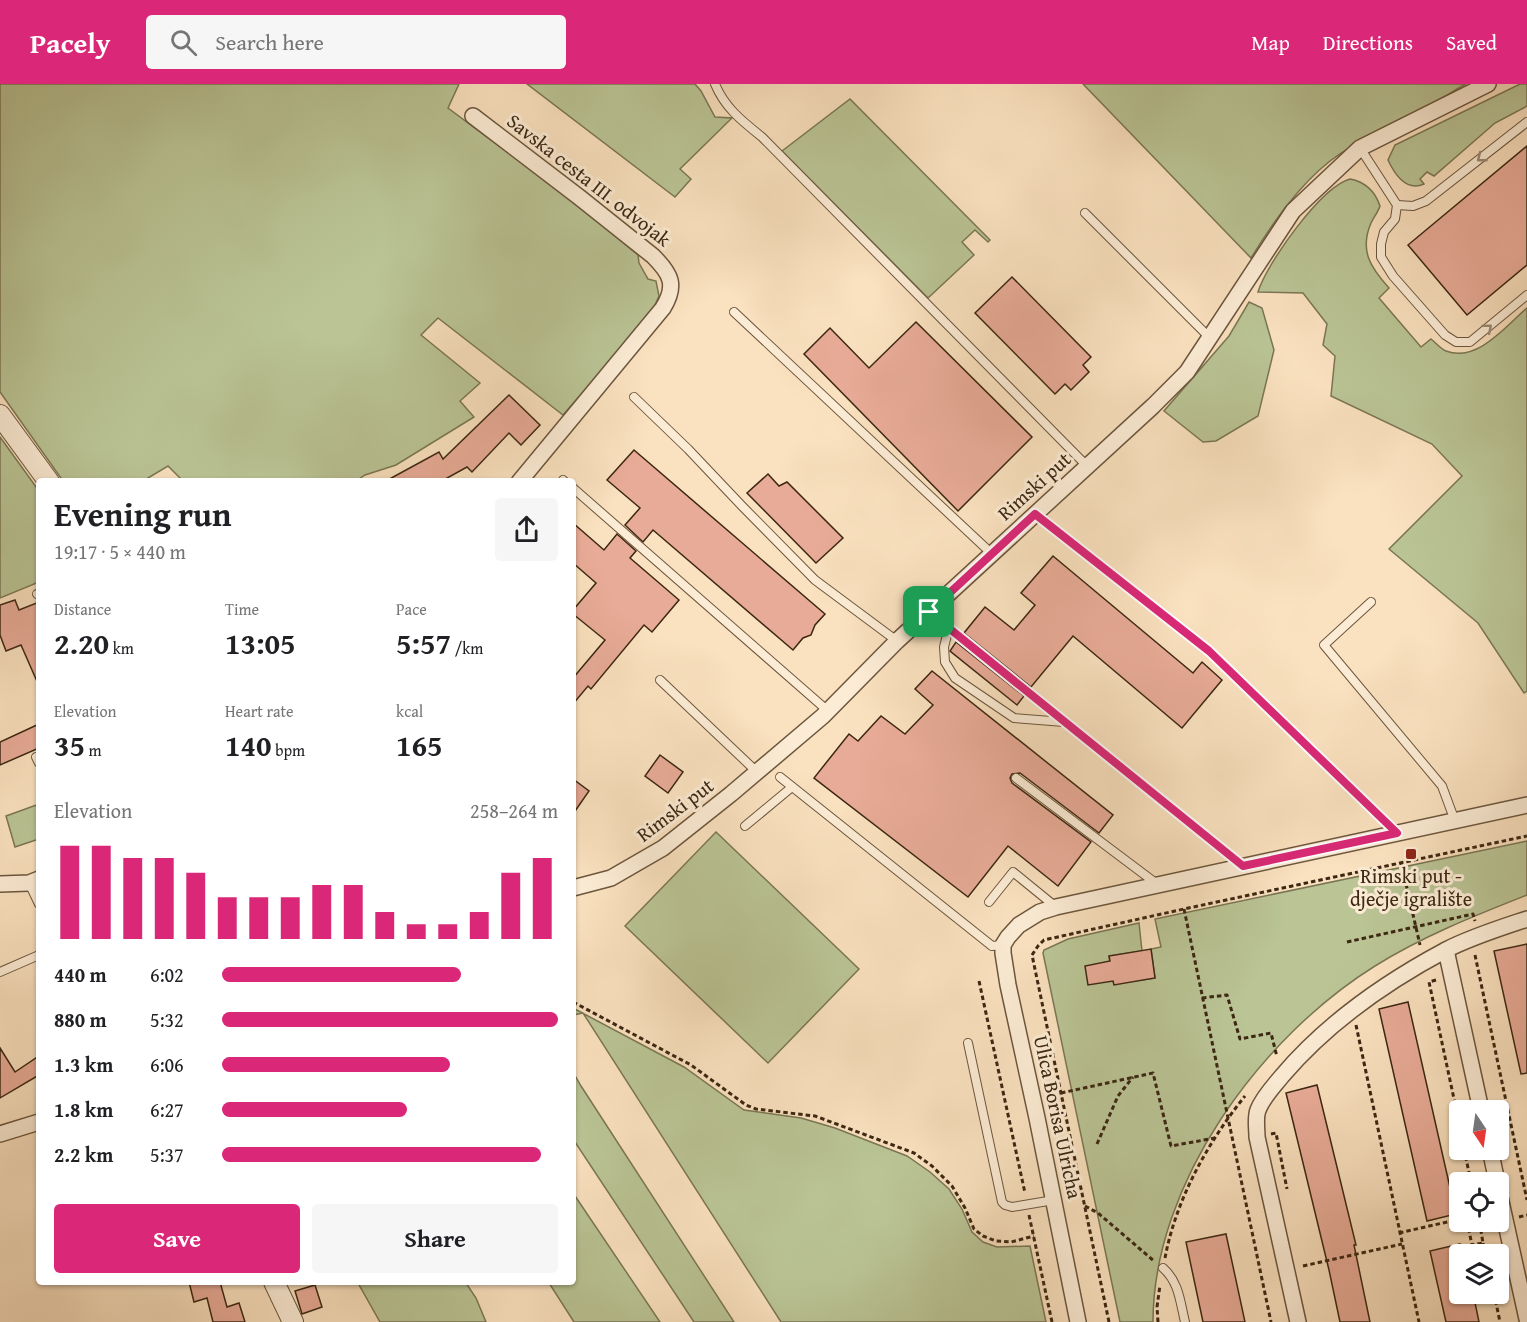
<!DOCTYPE html>
<meta charset="utf-8">
<style>
:root{--surface:#fff;--page:#f6f6f6;--text:#202124;--muted:#757577;--accent:#db2777}
body{margin:0;font-family:"Gentium Book Plus",serif;background:var(--page);color:var(--text);height:100vh;display:flex;flex-direction:column;font-size:22px;white-space:nowrap}
*{box-sizing:border-box;margin:0}
p{font-size:20px;color:var(--muted)}
.icon{flex:none;width:33px;height:33px;fill:none;stroke:currentColor;stroke-width:2;stroke-linecap:round;stroke-linejoin:round}
.map{position:relative;flex:1;overflow:hidden}
.sheet{position:absolute;left:36px;top:394px;width:540px;height:807px;display:flex;flex-direction:column;background:var(--surface);border-radius:6px;box-shadow:0 2px 4px #0004}
.sheet>*{flex:none}
.needle{width:39px;rotate:167deg}
.fabs{position:absolute;left:1449px;top:1016px;display:grid;gap:12px}
.fabs a{display:grid;place-items:center;width:60px;height:60px;border-radius:6px;background:var(--surface);box-shadow:0 2px 4px #0004;font-size:30px}
.pin{position:absolute;display:grid;place-items:center;width:51px;height:51px;color:#fff;margin:-26px;border-radius:12px;box-shadow:0 3px 9px #0006}
.round{display:grid;place-items:center;flex:none;width:63px;height:63px;border-radius:6px;background:var(--page)}
.summary{display:flex;align-items:center;justify-content:space-between;height:102px;padding:0 18px}
h1{font-size:33px;font-weight:700;line-height:45px}
.metrics{display:grid;grid-template-columns:repeat(3,1fr);gap:9px;height:102px;padding:6px 18px}
.metrics div{display:grid;align-content:center}
.metrics b{font-size:30px;font-weight:700}
.metrics small{font-size:16px;font-weight:400}
.metrics p{font-size:16px}
.chart{height:168px;padding:12px 18px}
.chart p{display:flex;justify-content:space-between}
.chart svg{width:100%;height:108px;margin-top:6px;stroke:var(--accent);stroke-width:6}
.action{display:flex;gap:12px;margin-top:auto;padding:12px 18px}
.action a{flex:1;height:69px;border-radius:6px;background:var(--accent);color:#fff;font-size:24px;font-weight:700;line-height:69px;text-align:center}
.action a+a{background:var(--page);color:var(--text)}
ul{padding:0 18px;list-style:none;font-size:20px}
li{display:grid;grid-template-columns:96px 72px 1fr;align-items:center;height:45px}
li i{height:15px;border-radius:8px;background:var(--accent)}
header{display:flex;align-items:center;gap:36px;box-sizing:border-box;height:84px;padding:0 30px;background:var(--accent);color:#fff}
header strong{font-size:28px}
nav{display:flex;gap:33px;margin-inline-start:auto;font-size:21px}
.search{width:420px;height:54px;background:var(--page);display:flex;align-items:center;gap:15px;box-sizing:border-box;padding:0 21px;border-radius:6px;color:var(--muted);font-size:22px}
.map>svg:first-child{display:block}
.green{fill:#bac495;stroke:#7b7654;stroke-width:1.5}
.building{fill:#e8ab97;stroke:#3c2712;stroke-width:1.5}
.lines{fill:none;stroke-linecap:round;stroke-linejoin:round}
.service-casing{stroke:#6c563d;stroke-width:10}
.minor-casing{stroke:#6c563d;stroke-width:18}
.tertiary-casing{stroke:#6c563d;stroke-width:22}
.path{stroke:#3c2712;stroke-width:3;stroke-dasharray:4.5 3;stroke-linecap:butt}
.service{stroke:#fcecd5;stroke-width:8}
.minor{stroke:#fcecd5;stroke-width:15}
.tertiary{stroke:#fcecd5;stroke-width:20}
.oneway{stroke:#9c8a74}
.route-casing{stroke:#fff;stroke-width:12}
.route{stroke:#db2777;stroke-width:8}
.poi-dot{fill:#8f2418;stroke:#fcecd5;stroke-width:2}
.labels{text-anchor:middle;stroke-width:6;stroke-linejoin:round;paint-order:stroke}
.street-label{font-size:20px;fill:#3c2712;stroke:#fcecd5}
.poi-label{font-size:20px;fill:#3c2712;stroke:#fcecd5}
</style>
<header>
<strong>Pacely</strong>
<div class="search"><svg class="icon" aria-label="search" viewBox="0 0 24 24"><circle cx="10" cy="10" r="6"/><path d="M15 15l6 6"/></svg>Search here</div>
<nav><a>Map</a><a>Directions</a><a>Saved</a></nav>
</header>
<div class="map">
<svg width="1527" height="1238" viewBox="0 0 1527 1238">
<rect width="100%" height="100%" fill="#fae1bf"/>
<filter id="stains"><feTurbulence type="fractalNoise" baseFrequency=".00333" numOctaves="4"/><feColorMatrix values="0 0 0 0 .2 0 0 0 0 .09 0 0 0 0 .02 0 0 0 .5 -.17"/></filter>
<radialGradient id="worn" r=".72"><stop offset=".6" stop-color="#630" stop-opacity="0"/><stop offset="1" stop-color="#630" stop-opacity=".3"/></radialGradient>
<g class="green">
<polygon points="0,0 459,0 448,24 577,120 638,171 639,179 648,195 656,197 659,212 651,230 563,331 438,234 421,251 480,299 460,317 474,333 396,381 365,391 356,397 183,397 168,382 143,397 63,397 0,308"/>
<polygon points="527,0 695,0 701,7 715,33 732,34 680,85 691,95 675,113"/>
<path d="M1083 0H1466C1457 4 1450 10 1442 14 1405 36 1364 51 1330 77 1298 102 1272 140 1251 174Z"/>
<path d="M1520 0H1527V22L1495 39 1434 92 1427 88 1420 95 1424 100C1406 108 1395 91 1388 76L1395 61Z"/>
<polygon points="850,15 990,156 988,158 975,146 962,158 974,171 928,214 782,67"/>
<path d="M1350 95C1366 98 1375 107 1380 122 1378 128 1374 133 1371 139 1359 167 1371 184 1389 204L1379 214 1421 263 1431 255C1436 259 1441 265 1446 267 1477 279 1506 242 1527 224V607L1524 609 1478 539 1389 465 1462 392 1432 360 1331 312 1335 272 1323 261 1327 240 1303 209 1258 208C1267 179 1321 103 1350 95Z"/>
<polygon points="1249,218 1262,224 1274,266 1258,332 1216,357 1203,358 1164,327 1229,252"/>
<polygon points="0,353 39,407 39,498 0,514"/>
<polygon points="39,720 39,755 15,763 6,732"/>
<polygon points="716,748 859,885 768,979 625,842"/>
<path d="M1527 757V811C1474 832 1423 852 1375 882 1261 953 1153 1099 1153 1238H1120L1043 869 1044 866 1068 855 1139 839 1142 867 1109 872 1114 900 1155 894 1151 865 1161 863 1155 835Z"/>
<polygon points="573,924 684,983 744,1026 801,1034 835,1044 907,1072 930,1088 949,1105 962,1125 972,1148 983,1158 997,1163 1030,1162 1046,1238 781,1238 583,929 573,931"/>
<polygon points="573,988 581,1002 734,1238 694,1238 573,1055"/>
<polygon points="573,1109 660,1238 574,1238 549,1199 573,1198"/>
<polygon points="358,1199 466,1199 476,1214 486,1238 380,1238"/>
</g>
<g class="building">
<polygon points="1527,62 1527,181 1467,231 1408,161"/>
<polygon points="1012,193 1091,273 1083,281 1089,288 1071,306 1065,300 1055,310 975,229"/>
<polygon points="916,238 1032,353 958,427 804,270 830,244 869,284"/>
<polygon points="509,311 540,341 521,361 509,349 472,388 467,383 440,398 384,398 439,368 443,375"/>
<polygon points="634,366 825,530 815,541 811,551 803,554 793,566 653,446 643,458 625,441 640,424 607,396"/>
<polygon points="768,390 779,402 787,398 843,454 816,479 747,409"/>
<polygon points="573,439 604,466 617,450 636,467 630,474 679,516 652,548 644,541 591,605 588,602 573,620 573,594 605,556 573,530 573,526 596,499 573,479"/>
<polygon points="1053,472 1193,589 1202,578 1222,596 1182,644 1073,552 1031,603 964,549 985,523 1014,546 1035,521 1021,509"/>
<polygon points="15,516 19,526 39,518 39,602 21,561 6,567 0,551 0,521"/>
<polygon points="956,558 1024,612 1017,621 950,567"/>
<polygon points="932,587 1113,731 1099,749 1020,689 1012,690 1010,694 1012,699 1091,758 1058,802 1008,762 968,813 814,694 849,650 858,657 881,632 905,650 933,621 915,605"/>
<polygon points="39,640 39,664 0,681 0,658"/>
<polygon points="660,671 683,688 668,709 645,692"/>
<polygon points="573,695 589,707 573,730"/>
<polygon points="1527,860 1527,989 1521,990 1494,867"/>
<polygon points="1151,865 1155,894 1114,901 1113,897 1088,901 1085,882 1110,877 1109,872"/>
<polygon points="1408,918 1456,1130 1427,1137 1379,925"/>
<polygon points="0,964 15,988 39,972 39,991 0,1014"/>
<polygon points="1317,1001 1356,1161 1354,1161 1370,1238 1340,1238 1329,1186 1286,1009"/>
<polygon points="1226,1150 1245,1238 1203,1238 1186,1158"/>
<polygon points="1460,1160 1460,1209 1473,1209 1479,1238 1446,1238 1430,1167"/>
<polygon points="189,1198 220,1198 227,1223 239,1219 245,1238 213,1238 207,1214 194,1218"/>
<polygon points="315,1201 322,1223 302,1230 295,1207"/>
</g>
<g class="lines">
<defs>
<g id="service">
<path d="M715 0C725 24 742 37 762 53L1087 382"/>
<polyline points="1360,64 1397,121 1395,135 1384,148 1381,160 1381,173 1393,192 1445,251 1456,258 1470,258 1527,211"/>
<polyline points="1397,121 1413,122 1426,117 1527,38"/>
<polyline points="1085,129 1210,254"/>
<polyline points="734,228 991,469"/>
<polyline points="634,313 688,365 742,422 815,496 897,557"/>
<polyline points="563,396 565,398"/>
<polyline points="573,404 828,627"/>
<polyline points="1035,430 1209,567 1397,749"/>
<polyline points="37,510 39,509"/>
<polyline points="1371,518 1324,561 1442,702 1455,737"/>
<polyline points="929,528 1242,781"/>
<polyline points="949,543 944,563 945,578 955,594 1014,634 1064,638"/>
<polyline points="660,596 757,688"/>
<polyline points="36,673 39,679"/>
<polyline points="780,693 992,862 1003,861"/>
<polyline points="1016,694 1157,800"/>
<polyline points="745,742 792,703"/>
<polyline points="29,799 39,820"/>
<polyline points="989,818 1013,788 1056,823"/>
<polyline points="0,888 39,871"/>
<polyline points="968,959 1002,1118 1005,1121 1012,1123 1054,1116"/>
<path d="M1163 1184C1179 1198 1180 1217 1185 1238"/>
</g>
<g id="minor">
<path d="M473 32 579 113 653 172C671 190 677 201 663 224L519 398"/>
<polyline points="0,800 29,799 39,795"/>
<polyline points="573,804 611,794 663,764 731,710 823,632 897,557 1153,322 1187,288 1293,127 1360,64 1488,0"/>
<polyline points="1446,866 1481,1026"/>
<polyline points="0,1050 39,1038"/>
<polyline points="1490,1065 1497,1098"/>
<polyline points="1498,1104 1527,1235"/>
<polyline points="1078,1238 1037,1034 1008,901 1003,869 1003,861 1008,853 1019,841 1040,828 1056,823 1527,721"/>
<path d="M1298 1238 1257 1053C1257 1044 1255 1034 1258 1026 1263 1013 1274 1002 1282 992 1327 939 1384 899 1446 866 1471 853 1500 844 1527 835"/>
</g>
<g id="tertiary">
<polyline points="0,331 49,398"/>
<polyline points="274,1198 293,1238"/>
</g>
</defs>
<use href="#service" class="service-casing"/>
<use href="#minor" class="minor-casing"/>
<use href="#tertiary" class="tertiary-casing"/>
<g class="path">
<polyline points="1401,778 1420,861"/>
<polyline points="1184,825 1271,1238"/>
<polyline points="1347,858 1473,830 1475,837"/>
<polyline points="1475,871 1527,1116"/>
<polyline points="1436,896 1429,898 1460,1043"/>
<polyline points="979,897 1025,1109"/>
<polyline points="1202,914 1227,911 1240,955 1271,949 1277,973"/>
<polyline points="573,918 691,981 746,1021 756,1025 815,1032 914,1069 932,1082 952,1102 965,1124 974,1145 983,1152 996,1157 1011,1158 1034,1152"/>
<polyline points="1356,941 1419,1238"/>
<polyline points="1061,1009 1153,989 1171,1062 1215,1054"/>
<polyline points="1271,1050 1276,1049 1287,1105"/>
<polyline points="1097,1060 1118,1012 1133,993"/>
<polyline points="1464,1065 1471,1098"/>
<polyline points="1085,1122 1098,1129 1154,1177"/>
<polyline points="1029,1131 1052,1238"/>
<polyline points="1519,1133 1527,1131"/>
<polyline points="1467,1137 1472,1161 1483,1159 1480,1141 1490,1139"/>
<polyline points="1399,1149 1460,1135"/>
<polyline points="1483,1159 1485,1170"/>
<path d="M1165 1174C1176 1115 1208 1058 1245 1012"/>
<polyline points="1303,1182 1402,1160"/>
<polyline points="1494,1209 1500,1238"/>
<polyline points="1109,1238 1032,871 1038,862 1044,856 1184,825 1527,752"/>
<polyline points="1158,1238 1157,1223 1160,1201"/>
</g>
<use href="#service" class="service"/>
<use href="#minor" class="minor"/>
<use href="#tertiary" class="tertiary"/>
</g>
<defs><path id="oneway-chevron" d="M-2-3.5L2.5 0L-2 3.5" fill="none" stroke-width="1.6" stroke-linecap="round" stroke-linejoin="round" transform="scale(1.5)"/></defs>
<g class="oneway">
<use href="#oneway-chevron" transform="translate(1481 74) rotate(142)"/>
<use href="#oneway-chevron" transform="translate(1488 244) rotate(-40)"/>
</g>
<g class="lines">
<defs>
<polygon id="route" points="1035,430 1209,567 1397,749 1243,782 929,528"/>
</defs>
<use href="#route" class="route-casing"/>
<use href="#route" class="route"/>
</g>
<rect class="poi-dot" x="1405" y="764" width="12" height="12" rx="3"/>
<g class="labels">
<g class="street-label">
<text transform="translate(589 96) rotate(38)" y="7">Savska cesta III. odvojak</text>
<text transform="translate(1034 402) rotate(-42)" y="7">Rimski put</text>
<text transform="translate(675 726) rotate(-37)" y="7">Rimski put</text>
<text transform="translate(1058 1033) rotate(78)" y="7">Ulica Borisa Ulricha</text>
</g>
<g class="poi-label">
<text x="1411" y="799">Rimski put -<tspan x="1411" dy="23">dječje igralište</tspan></text>
</g>
</g>
<rect width="100%" height="100%" filter="url(#stains)"/>
<rect width="100%" height="100%" fill="url(#worn)"/>
</svg>
<div class="fabs">
<a><svg class="needle" viewBox="-14 -14 28 28"><path d="M0-13l5 13h-10z" fill="#e53935"/><path d="M0 13l5-13h-10z" fill="#757577"/></svg></a>
<a><svg class="icon" aria-label="locate" viewBox="0 0 24 24"><circle cx="12" cy="12" r="6"/><path d="M12 2v4M12 18v4M2 12h4M18 12h4"/></svg></a>
<a><svg class="icon" aria-label="layers" viewBox="0 0 24 24"><path d="M12 4l9 5-9 5-9-5zM3 14l9 5 9-5"/></svg></a>
</div>
<div class="pin" style="left:929px;top:528px;background:#1e9e55"><svg class="icon" aria-label="arrive" viewBox="0 0 24 24"><path d="M6 21V4h12l-3 4 3 4H6"/></svg></div>
<section class="sheet">
<div class="summary"><div><h1>Evening run</h1><p>19:17 · 5 × 440 m</p></div><a class="round"><svg class="icon" aria-label="share" viewBox="0 0 24 24"><path d="M12 15V3M7 8l5-5 5 5M5 13v7h14v-7"/></svg></a></div>
<div class="metrics">
<div><p>Distance</p><b>2.20<small> km</small></b></div>
<div><p>Time</p><b>13:05</b></div>
<div><p>Pace</p><b>5:57<small> /km</small></b></div>
</div>
<div class="metrics">
<div><p>Elevation</p><b>35<small> m</small></b></div>
<div><p>Heart rate</p><b>140<small> bpm</small></b></div>
<div><p>kcal</p><b>165</b></div>
</div>
<div class="chart"><p><span>Elevation</span>258–264 m</p>
<svg viewBox="0 0 160 44" preserveAspectRatio="none"><path d="M5 44V6M15 44V6M25 44V11M35 44V11M45 44V17M55 44V27M65 44V27M75 44V27M85 44V22M95 44V22M105 44V33M115 44V38M125 44V38M135 44V33M145 44V17M155 44V11"/></svg>
</div>
<ul>
<li><b>440 m</b>6:02<i style="width:71%"></i></li>
<li><b>880 m</b>5:32<i style="width:100%"></i></li>
<li><b>1.3 km</b>6:06<i style="width:68%"></i></li>
<li><b>1.8 km</b>6:27<i style="width:55%"></i></li>
<li><b>2.2 km</b>5:37<i style="width:95%"></i></li>
</ul>
<div class="action"><a>Save</a><a>Share</a></div>
</section>
</div>
